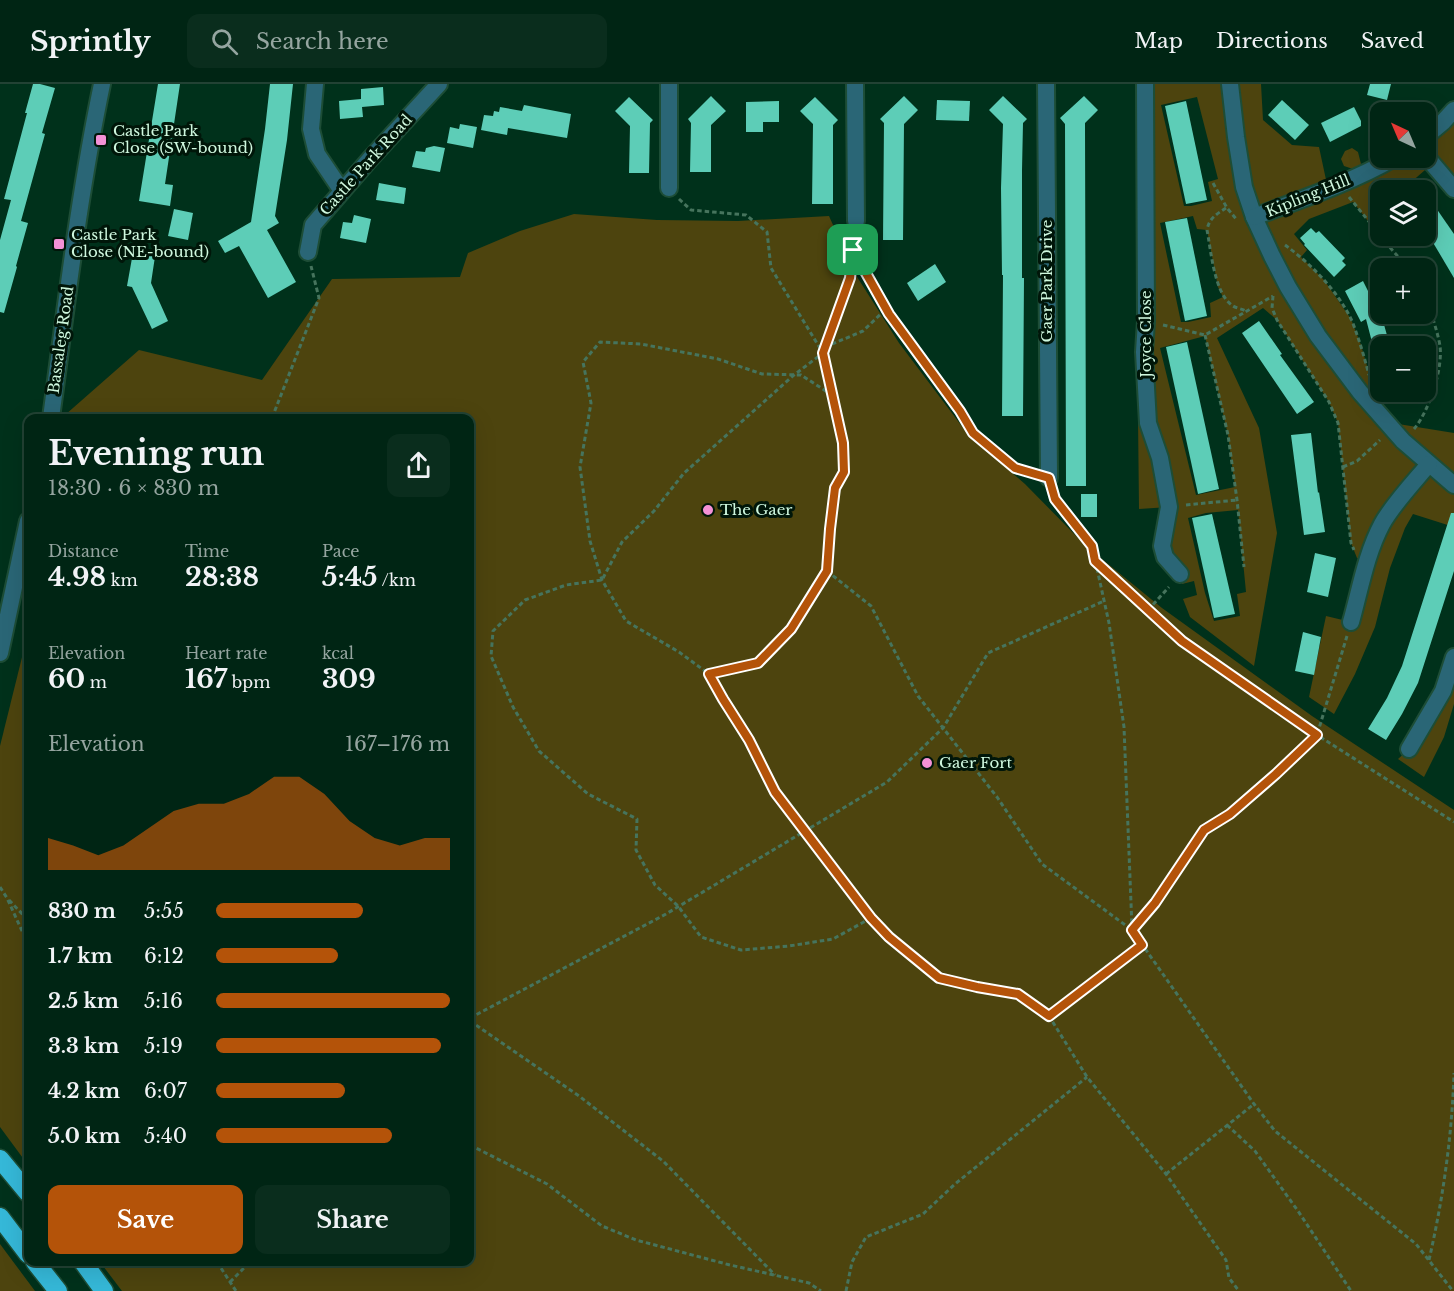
<!DOCTYPE html>
<meta charset="utf-8">
<style>
:root{--surface:#002514;--page:#0a2d1d;--text:#f1f3f6;--muted:#95a5a0;--line:#224234;--accent:#b45309}
body{margin:0;font-family:"Libre Baskerville",serif;background:var(--page);color:var(--text);height:100vh;display:flex;flex-direction:column;font-size:22px;white-space:nowrap}
*{box-sizing:border-box;margin:0}
p{font-size:20px;color:var(--muted)}
.icon{flex:none;width:33px;height:33px;fill:none;stroke:currentColor;stroke-width:2;stroke-linecap:round;stroke-linejoin:round}
.map{position:relative;flex:1;overflow:hidden}
.drawer{position:absolute;left:24px;top:330px;width:450px;height:852px;display:flex;flex-direction:column;background:var(--surface);border-radius:12px;box-shadow:0 6px 24px #0002,0 0 0 2px var(--line)}
.drawer>*{flex:none}
.needle{width:39px;rotate:316deg}
.tools{position:absolute;left:1370px;top:18px;display:grid;gap:12px}
.tools a{display:grid;place-items:center;width:66px;height:66px;border-radius:12px;background:var(--surface);box-shadow:0 6px 24px #0002,0 0 0 2px var(--line);font-size:30px}
.pin{position:absolute;display:grid;place-items:center;width:51px;height:51px;color:#fff;margin:-26px;border-radius:12px;box-shadow:0 3px 9px #0006}
.round{display:grid;place-items:center;flex:none;width:63px;height:63px;border-radius:12px;background:var(--page)}
.overview{display:flex;align-items:center;justify-content:space-between;height:102px;padding:0 24px}
h1{font-size:33px;font-weight:800;line-height:45px}
.figures{display:grid;grid-template-columns:repeat(3,1fr);gap:9px;height:102px;padding:6px 24px}
.figures div{display:grid;align-content:center}
.figures b{font-size:26px;font-weight:800}
.figures small{font-size:16px;font-weight:400}
.figures p{font-size:16px}
.chart{height:168px;padding:12px 24px}
.chart p{display:flex;justify-content:space-between}
.chart svg{width:100%;height:108px;margin-top:6px;fill:var(--accent);opacity:.7}
.primary-button{display:flex;gap:12px;margin-top:auto;padding:12px 24px}
.primary-button a{flex:1;height:69px;border-radius:12px;background:var(--accent);color:#fff;font-size:24px;font-weight:800;line-height:69px;text-align:center}
.primary-button a+a{background:var(--page);color:var(--text)}
ul{padding:0 24px;list-style:none;font-size:20px}
li{display:grid;grid-template-columns:96px 72px 1fr;align-items:center;height:45px}
li i{height:15px;border-radius:8px;background:var(--accent)}
header{display:flex;align-items:center;gap:36px;box-sizing:border-box;height:84px;padding:0 30px;background:var(--surface);border-bottom:2px solid var(--line)}
header strong{font-size:28px}
nav{display:flex;gap:33px;margin-inline-start:auto;font-size:21px}
.search{width:420px;height:54px;background:var(--page);display:flex;align-items:center;gap:15px;box-sizing:border-box;padding:0 21px;border-radius:12px;color:var(--muted);font-size:22px}
.map>svg:first-child{display:block}
.green{fill:#4d440e;fill-rule:evenodd}
.building{fill:#5dcdb7}
.lines{fill:none;stroke-linecap:round;stroke-linejoin:round}
.minor-casing{stroke:#1d4d36;stroke-width:20}
.highway-casing{stroke:#1d4d36;stroke-width:21}
.path{stroke:#46745d;stroke-width:3;stroke-dasharray:4.5 3;stroke-linecap:butt}
.minor{stroke:#2a6676;stroke-width:16}
.highway{stroke:#35b8d8;stroke-width:18}
.route-casing{stroke:#fff;stroke-width:12}
.route{stroke:#b45309;stroke-width:8}
.poi-dot{fill:#f391d6;stroke:#001609;stroke-width:2}
.labels{text-anchor:middle;stroke-width:6;stroke-linejoin:round;paint-order:stroke}
.poi-label{font-size:15px;fill:#cff8df;stroke:#001609;text-anchor:start}
.street-label{font-size:15px;fill:#cff8df;stroke:#001609}
</style>
<header>
<strong>Sprintly</strong>
<div class="search"><svg class="icon" aria-label="search" viewBox="0 0 24 24"><circle cx="10" cy="10" r="6"/><path d="M15 15l6 6"/></svg>Search here</div>
<nav><a>Map</a><a>Directions</a><a>Saved</a></nav>
</header>
<div class="map">
<svg width="1454" height="1207" viewBox="0 0 1454 1207">
<rect width="100%" height="100%" fill="#00311b"/>
<g class="green">
<path d="M1145 0H1261L1263 36 1292 61 1319 63 1328 105 1394 74H1425V53L1454 26V105L1432 80 1402 106H1380V127L1368 137 1353 118 1309 135 1294 150 1307 166 1301 173 1324 196 1351 235 1361 261 1373 303 1372 322 1386 338 1454 349V443L1413 430 1405 444 1390 484 1375 543 1355 590 1334 630 1309 613 1326 532 1351 538 1367 479 1357 474 1351 459 1338 339 1329 318 1277 236 1263 224 1217 254 1259 344 1277 449 1254 582 1190 533 1183 515 1197 511 1194 497 1182 500 1180 490 1165 473 1169 423 1139 425 1138 333 1147 318ZM1197 13 1218 95 1208 98 1212 117 1191 122H1184L1161 21ZM1193 132 1197 145 1207 146 1218 203 1223 213 1210 219 1211 233 1188 238H1181L1160 139ZM1205 252 1228 351 1235 403 1196 411 1160 264ZM1238 426 1246 508 1237 510 1240 532 1214 537 1205 509 1188 434 1206 429Z"/>
<polygon points="1352,64 1358,68 1361,80 1356,86 1344,82 1341,75 1345,67"/>
<polygon points="574,130 657,136 738,137 829,132 854,188 899,259 970,353 1025,400 1086,462 1162,524 1312,632 1454,726 1454,1207 122,1207 100,1178 470,1178 470,334 64,334 65,331 139,266 262,296 332,195 460,193 468,169 520,147"/>
<polygon points="28,549 28,1081 0,1043 0,662"/>
<polygon points="1454,573 1454,620 1444,653 1424,693 1398,675 1409,665"/>
<polygon points="0,1160 35,1207 0,1207"/>
</g>
<g class="building">
<polygon points="33,0 40,0 55,4 42,49 45,50 21,137 28,139 16,182 17,183 4,229 0,228 0,156 11,116 4,115 27,29 25,29"/>
<polygon points="158,0 180,0 165,100 173,101 170,122 139,117"/>
<polygon points="270,0 293,0 287,56 275,132 279,139 267,146 296,198 268,214 239,162 225,169 218,157 251,138 265,45"/>
<polygon points="1370,0 1391,0 1387,16 1367,11"/>
<polygon points="383,3 384,21 362,23 363,33 340,35 339,17 361,15 361,5"/>
<polygon points="711,12 726,27 711,41 711,88 690,88 691,39 688,35"/>
<polygon points="904,12 918,26 904,40 903,156 883,156 884,39 880,35"/>
<polygon points="1003,12 1027,35 1023,39 1022,86 1022,194 1024,194 1023,332 1002,332 1003,191 1002,191 1001,104 1003,40 989,26"/>
<polygon points="1084,12 1098,26 1085,39 1086,402 1066,402 1065,40 1060,34"/>
<polygon points="629,13 653,36 650,39 649,89 629,89 630,42 615,27"/>
<polygon points="815,13 838,36 833,41 833,120 812,120 813,40 800,27"/>
<polygon points="937,16 970,17 969,37 936,36"/>
<polygon points="1282,16 1309,41 1295,56 1268,31"/>
<polygon points="779,17 779,38 763,38 763,48 746,48 746,18"/>
<polygon points="1186,17 1207,116 1186,120 1165,22"/>
<polygon points="524,21 571,30 567,54 508,44 507,51 481,46 484,31 493,32 494,27 499,28 500,23 522,27"/>
<polygon points="1354,23 1361,37 1361,42 1330,58 1321,39"/>
<polygon points="460,40 477,43 473,64 447,59 450,43 459,45"/>
<polygon points="434,62 445,64 440,88 412,83 416,67 425,68 426,64"/>
<polygon points="379,99 406,104 404,120 376,116"/>
<polygon points="1425,108 1454,150 1454,194 1425,145"/>
<polygon points="174,125 193,129 188,156 168,152"/>
<polygon points="354,131 371,135 366,159 340,154 343,138 352,139"/>
<polygon points="1187,134 1207,232 1185,237 1165,138"/>
<polygon points="1311,144 1316,149 1319,147 1345,174 1342,177 1346,181 1334,193 1304,161 1305,160 1300,154"/>
<polygon points="134,163 156,166 151,199 168,237 152,245 132,203 127,202"/>
<polygon points="935,180 946,198 918,217 907,199"/>
<polygon points="1363,197 1383,237 1390,262 1373,262 1366,235 1361,238 1345,207"/>
<polygon points="1259,237 1282,270 1280,271 1314,318 1297,330 1242,249"/>
<polygon points="1187,258 1219,405 1198,410 1166,263"/>
<polygon points="1311,349 1318,409 1319,408 1325,448 1304,451 1291,351"/>
<rect x="1081" y="410" width="16" height="23"/>
<polygon points="1451,429 1454,429 1454,487 1418,599 1402,630 1386,656 1368,645 1387,614 1402,582"/>
<polygon points="1212,430 1235,530 1214,534 1192,434"/>
<polygon points="1315,469 1336,474 1328,513 1307,508"/>
<polygon points="1303,548 1321,553 1314,591 1295,587"/>
</g>
<g class="lines">
<defs>
<g id="minor">
<polyline points="315,0 311,45 317,70 342,107"/>
<polyline points="855,0 856,137"/>
<polyline points="1046,0 1049,394"/>
<polyline points="1145,0 1146,237 1144,268 1148,339 1160,374 1169,423 1162,462 1165,473 1180,490"/>
<polyline points="1230,0 1236,53 1244,103 1254,133 1272,172 1288,203 1318,252 1360,308 1403,357 1454,401"/>
<polyline points="1425,53 1443,38 1454,26"/>
<polyline points="1425,71 1454,105"/>
<polyline points="669,104 669,0"/>
<path d="M1254 133C1302 115 1350 99 1394 74"/>
<polyline points="308,168 313,141 370,75 439,0"/>
<path d="M51 334C66 223 79 110 102 0"/>
<path d="M1351 538C1360 506 1366 470 1382 440 1393 420 1414 398 1429 380"/>
<polyline points="0,569 28,437"/>
<polyline points="1409,665 1443,607 1454,573"/>
</g>
<g id="highway">
<polyline points="0,1075 28,1109"/>
<polyline points="0,1133 28,1170"/>
<polyline points="35,1178 58,1207"/>
<polyline points="83,1178 104,1207"/>
</g>
</defs>
<use href="#minor" class="minor-casing"/>
<use href="#highway" class="highway-casing"/>
<g class="path">
<polyline points="1213,99 1227,124 1237,136"/>
<polyline points="1349,113 1380,151"/>
<polyline points="679,115 691,126 746,131 767,148 771,184 823,269 794,291 684,389 654,427 622,458 602,496 566,501 525,516 493,547 491,572 513,623 539,667 588,710 637,735 636,766 655,801 678,822 701,853 741,866 789,862 833,855 871,834"/>
<path d="M1226 124C1217 130 1209 134 1207 146 1211 166 1214 210 1233 222 1236 224 1242 225 1246 227"/>
<polyline points="1380,152 1408,184"/>
<path d="M1285 161C1311 180 1338 207 1352 237 1359 255 1364 272 1369 291"/>
<polyline points="853,167 889,230 960,327 973,349 1015,384 1033,389"/>
<polyline points="1273,212 1272,224 1277,236 1329,318 1338,339 1351,459 1354,466"/>
<polyline points="1163,241 1205,251 1273,212"/>
<polyline points="1205,251 1228,351 1237,416 1244,483"/>
<polyline points="825,263 863,247 886,225"/>
<polyline points="832,311 823,269 850,194 854,154"/>
<polyline points="272,334 319,214 311,182"/>
<path d="M1414 345C1429 327 1443 285 1440 262 1438 249 1430 225 1425 212"/>
<polyline points="1343,383 1357,377 1380,356"/>
<polyline points="1053,408 1055,415 1092,462 1109,539 1124,643 1132,844"/>
<polyline points="1186,421 1237,416"/>
<polyline points="1096,478 1183,557 1317,651 1454,738"/>
<polyline points="827,487 871,522 918,612 997,713 1042,780 1132,846"/>
<polyline points="1148,526 1169,503"/>
<polyline points="1347,552 1317,651 1276,690 1230,730 1205,746 1155,819 1132,846 1254,1020 1275,1047 1416,1160 1453,1207"/>
<polyline points="709,590 758,579 791,545 827,487 830,445 835,404 844,388 843,359 832,311 801,291 762,290 718,275 641,260 600,258 583,278 591,319 580,383 590,457 602,496 626,537 679,568 709,590 723,615 749,656 775,708 871,834 889,853 939,894 977,903 1018,910 1049,932 1087,993 1166,1090 1226,1176 1229,1194 1239,1207"/>
<polyline points="0,803 7,814 28,860"/>
<polyline points="9,816 28,836"/>
<polyline points="1049,932 1142,861"/>
<polyline points="470,934 666,830 887,698 943,644 988,569 1104,517"/>
<polyline points="470,937 579,1012 663,1077 775,1191"/>
<polyline points="1227,1041 1255,1067 1298,1127 1351,1207"/>
<polyline points="470,1061 547,1100 602,1142 636,1156 730,1181 809,1199 821,1207"/>
<polyline points="1166,1090 1254,1020"/>
<path d="M1429 1176C1443 1115 1452 1052 1454 989"/>
<polyline points="217,1178 236,1207"/>
<polyline points="230,1198 250,1178"/>
<polyline points="846,1207 852,1178 866,1153 923,1130 955,1100 1087,993"/>
</g>
<use href="#minor" class="minor"/>
<use href="#highway" class="highway"/>
</g>
<g class="lines">
<defs>
<polygon id="route" points="853,166 889,230 960,327 973,349 1015,384 1049,394 1055,415 1092,462 1095,477 1182,557 1317,651 1276,690 1230,730 1204,746 1155,819 1132,846 1142,861 1049,932 1018,910 977,903 939,894 889,853 871,834 775,708 749,656 723,615 709,590 758,579 791,545 827,487 830,445 835,404 844,388 843,359 823,269 850,194"/>
</defs>
<use href="#route" class="route-casing"/>
<use href="#route" class="route"/>
</g>
<g class="poi-dot">
<rect x="95" y="50" width="12" height="12" rx="3"/>
<rect x="53" y="154" width="12" height="12" rx="3"/>
<circle cx="708" cy="426" r="6"/>
<circle cx="927" cy="679" r="6"/>
</g>
<g class="labels">
<g class="poi-label">
<text x="113" y="52">Castle Park<tspan x="113" dy="17">Close (SW-bound)</tspan></text>
<text x="71" y="156">Castle Park<tspan x="71" dy="17">Close (NE-bound)</tspan></text>
<text x="720" y="431">The Gaer</text>
<text x="939" y="684">Gaer Fort</text>
</g>
<g class="street-label">
<text transform="translate(366 81) rotate(-48)" y="5">Castle Park Road</text>
<text transform="translate(1308 112) rotate(-22)" y="5">Kipling Hill</text>
<text transform="translate(1047 197) rotate(-90)" y="5">Gaer Park Drive</text>
<text transform="translate(1146 250) rotate(-90)" y="5">Joyce Close</text>
<text transform="translate(61 256) rotate(-82)" y="5">Bassaleg Road</text>
</g>
</g>
</svg>
<div class="tools">
<a><svg class="needle" viewBox="-14 -14 28 28"><path d="M0-13l5 13h-10z" fill="#e53935"/><path d="M0 13l5-13h-10z" fill="#95a5a0"/></svg></a>
<a><svg class="icon" aria-label="layers" viewBox="0 0 24 24"><path d="M12 4l9 5-9 5-9-5zM3 14l9 5 9-5"/></svg></a>
<a>+</a>
<a>−</a>
</div>
<div class="pin" style="left:853px;top:166px;background:#1e9e55"><svg class="icon" aria-label="arrive" viewBox="0 0 24 24"><path d="M6 21V4h12l-3 4 3 4H6"/></svg></div>
<section class="drawer">
<div class="overview"><div><h1>Evening run</h1><p>18:30 · 6 × 830 m</p></div><a class="round"><svg class="icon" aria-label="share" viewBox="0 0 24 24"><path d="M12 15V3M7 8l5-5 5 5M5 13v7h14v-7"/></svg></a></div>
<div class="figures">
<div><p>Distance</p><b>4.98<small> km</small></b></div>
<div><p>Time</p><b>28:38</b></div>
<div><p>Pace</p><b>5:45<small> /km</small></b></div>
</div>
<div class="figures">
<div><p>Elevation</p><b>60<small> m</small></b></div>
<div><p>Heart rate</p><b>167<small> bpm</small></b></div>
<div><p>kcal</p><b>309</b></div>
</div>
<div class="chart"><p><span>Elevation</span>167–176 m</p>
<svg viewBox="0 0 160 44" preserveAspectRatio="none"><path d="M0 44V31L10 34L20 38L30 34L40 27L50 20L60 17L70 17L80 13L90 6L100 6L110 13L120 24L130 31L140 34L150 31L160 31V44z"/></svg>
</div>
<ul>
<li><b>830 m</b>5:55<i style="width:63%"></i></li>
<li><b>1.7 km</b>6:12<i style="width:52%"></i></li>
<li><b>2.5 km</b>5:16<i style="width:100%"></i></li>
<li><b>3.3 km</b>5:19<i style="width:96%"></i></li>
<li><b>4.2 km</b>6:07<i style="width:55%"></i></li>
<li><b>5.0 km</b>5:40<i style="width:75%"></i></li>
</ul>
<div class="primary-button"><a>Save</a><a>Share</a></div>
</section>
</div>
